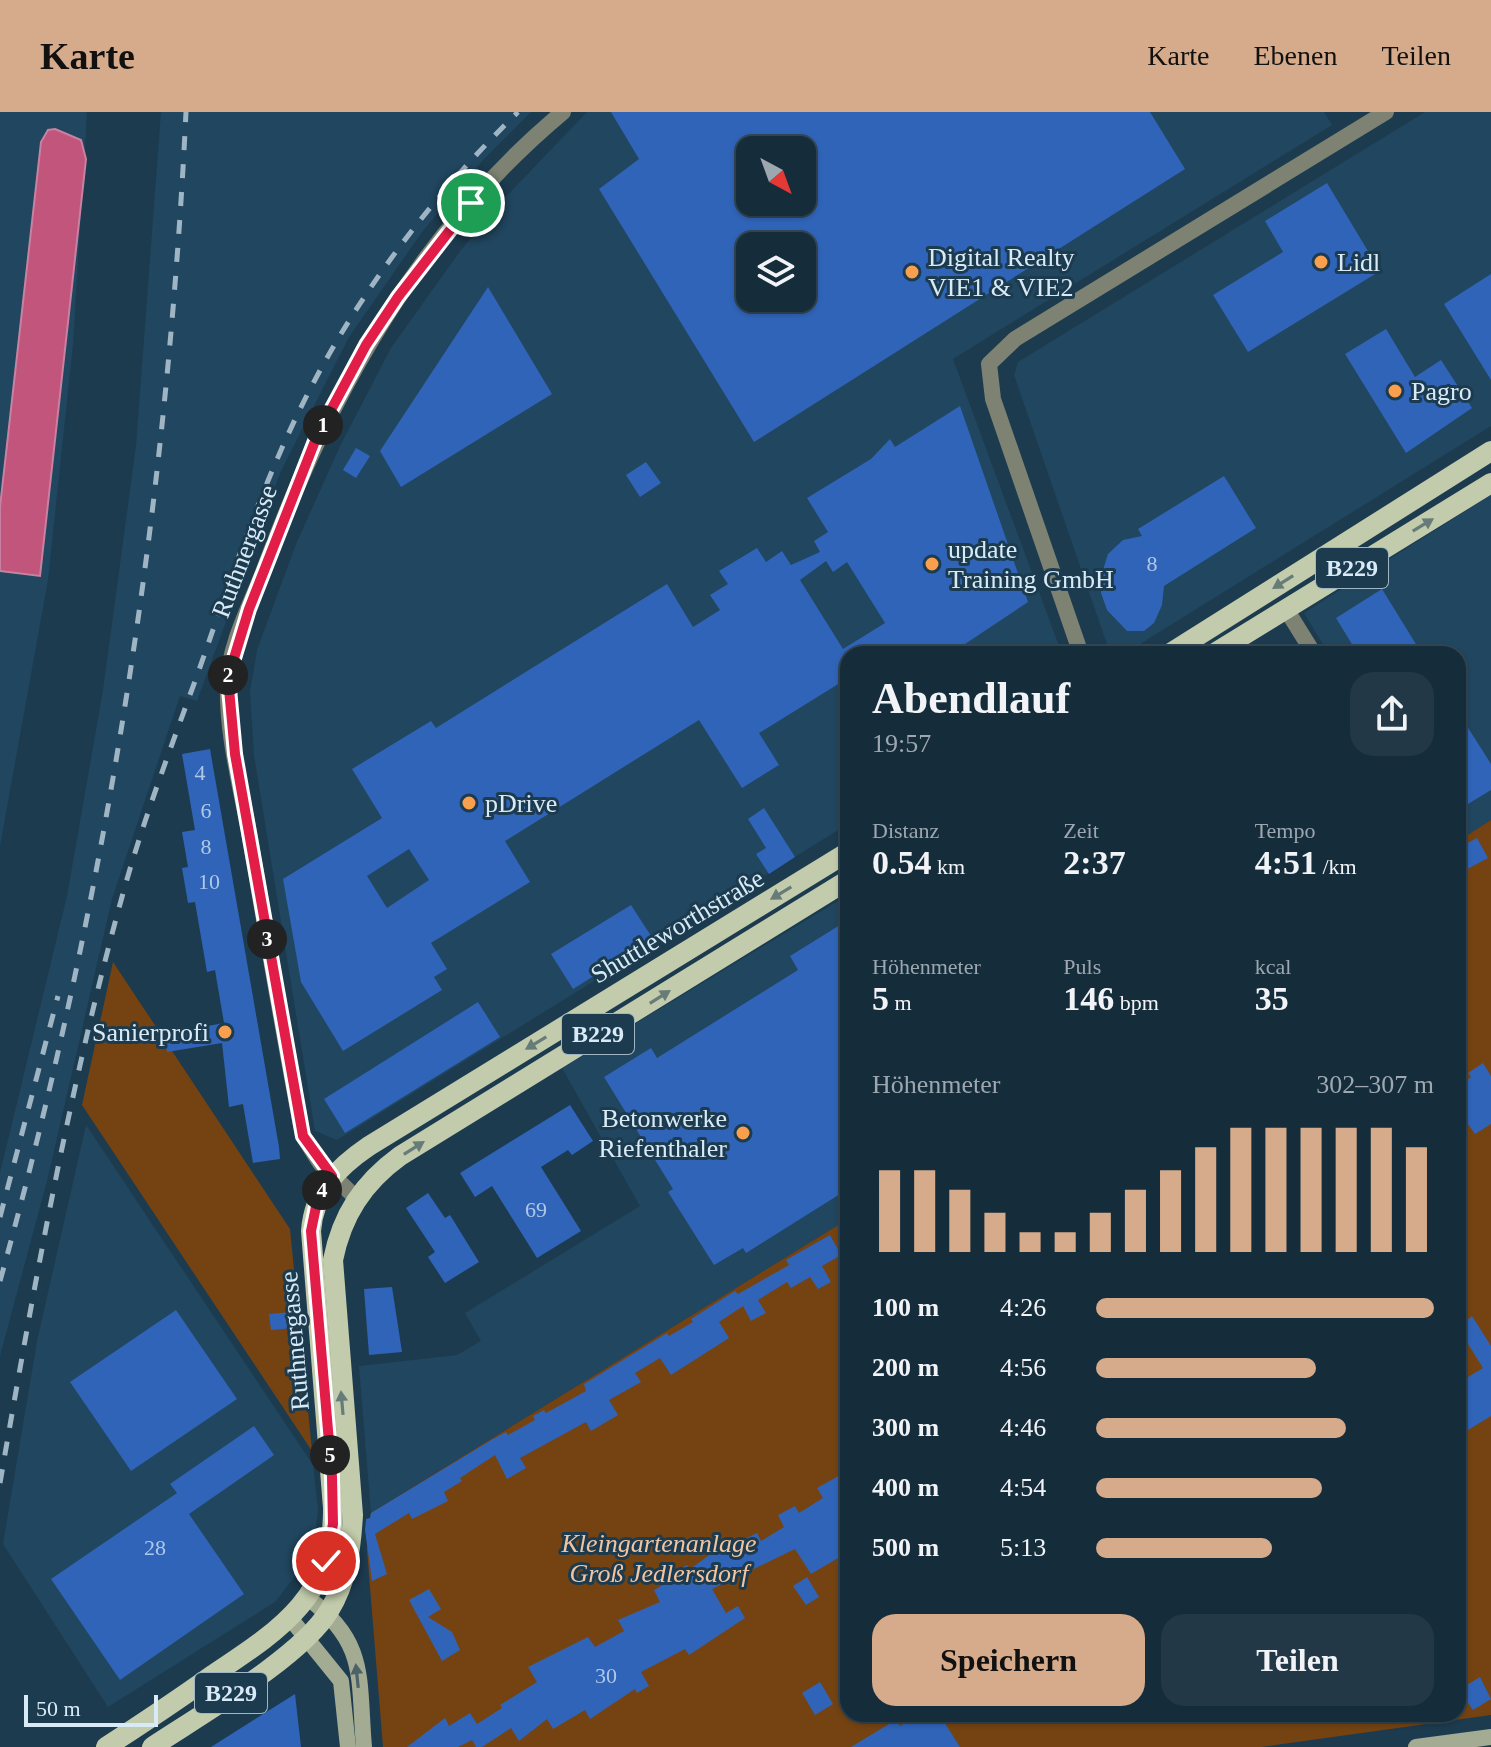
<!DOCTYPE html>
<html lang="de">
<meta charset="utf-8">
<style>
:root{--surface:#152c3b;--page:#223846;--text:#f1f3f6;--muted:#9da7af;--line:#344855;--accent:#d6ab8b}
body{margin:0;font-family:"Times New Roman",serif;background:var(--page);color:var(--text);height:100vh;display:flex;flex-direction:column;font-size:30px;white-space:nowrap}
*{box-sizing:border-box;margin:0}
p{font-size:26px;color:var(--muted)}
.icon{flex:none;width:44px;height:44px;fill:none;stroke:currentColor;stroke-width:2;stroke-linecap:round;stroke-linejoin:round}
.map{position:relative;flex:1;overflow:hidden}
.panel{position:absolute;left:840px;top:534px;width:626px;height:1076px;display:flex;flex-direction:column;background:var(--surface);border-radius:24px;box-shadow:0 2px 6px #0004,0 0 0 2px var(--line)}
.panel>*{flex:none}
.needle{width:52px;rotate:139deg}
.buttons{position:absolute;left:736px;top:24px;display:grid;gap:16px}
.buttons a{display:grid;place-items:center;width:80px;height:80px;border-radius:16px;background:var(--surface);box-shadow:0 2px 6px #0004,0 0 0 2px var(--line);font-size:40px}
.scale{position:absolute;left:24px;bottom:20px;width:134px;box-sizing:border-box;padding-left:8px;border:4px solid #d9eaf7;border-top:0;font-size:22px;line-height:28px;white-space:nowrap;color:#d9eaf7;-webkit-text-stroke:6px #1c3b4f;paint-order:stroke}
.pin{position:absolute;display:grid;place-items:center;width:68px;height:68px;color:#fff;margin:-34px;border:4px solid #fff;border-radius:50%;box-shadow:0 2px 8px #0007}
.km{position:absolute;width:40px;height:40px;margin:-20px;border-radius:50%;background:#222;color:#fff;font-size:22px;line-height:40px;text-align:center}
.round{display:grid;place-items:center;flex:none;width:84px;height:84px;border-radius:24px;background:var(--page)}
.overview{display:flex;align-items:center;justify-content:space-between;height:136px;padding:0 32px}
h1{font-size:44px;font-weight:700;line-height:60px}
.stats{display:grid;grid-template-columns:repeat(3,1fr);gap:12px;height:136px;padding:8px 32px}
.stats div{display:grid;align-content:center}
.stats b{font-size:34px;font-weight:700}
.stats small{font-size:22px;font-weight:400}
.stats p{font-size:22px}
.chart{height:224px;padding:16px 32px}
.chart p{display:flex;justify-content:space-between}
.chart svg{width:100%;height:144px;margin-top:8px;stroke:var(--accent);stroke-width:6}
.primary-button{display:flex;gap:16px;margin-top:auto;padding:16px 32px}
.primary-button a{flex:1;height:92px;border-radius:24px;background:var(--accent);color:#111;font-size:32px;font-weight:700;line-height:92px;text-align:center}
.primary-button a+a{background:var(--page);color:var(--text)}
ul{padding:0 32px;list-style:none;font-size:26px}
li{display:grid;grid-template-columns:128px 96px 1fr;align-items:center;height:60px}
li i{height:20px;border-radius:10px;background:var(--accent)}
header{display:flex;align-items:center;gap:48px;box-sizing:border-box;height:112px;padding:0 40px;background:var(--accent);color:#111}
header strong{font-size:38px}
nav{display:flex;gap:44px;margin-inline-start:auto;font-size:28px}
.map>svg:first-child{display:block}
.built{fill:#21465f;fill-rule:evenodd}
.green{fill:#754311}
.water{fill:#c1557c;stroke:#c882a1;stroke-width:2}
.building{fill:#3064b8;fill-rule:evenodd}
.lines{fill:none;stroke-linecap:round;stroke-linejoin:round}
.street{stroke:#7d8272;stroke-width:16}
.secondary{stroke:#a4ab93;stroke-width:16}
.primary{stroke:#c2cbab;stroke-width:20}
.rail{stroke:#a0b5c4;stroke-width:5;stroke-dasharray:14 14;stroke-linecap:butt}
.oneway{fill:#677c78}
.oneway2{fill:#4c6267}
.route-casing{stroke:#fff;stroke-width:16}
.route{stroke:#e11d48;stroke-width:10}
.poi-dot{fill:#fa9f4e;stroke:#1c3b4f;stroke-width:3}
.labels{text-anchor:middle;stroke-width:6;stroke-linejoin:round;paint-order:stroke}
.number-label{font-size:22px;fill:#afc8e7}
.shield{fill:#1c3b4f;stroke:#a0b6c5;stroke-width:2}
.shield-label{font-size:24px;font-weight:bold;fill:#d9eaf7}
.poi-label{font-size:26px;fill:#d9eaf7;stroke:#1c3b4f;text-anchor:start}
.street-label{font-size:26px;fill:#d9eaf7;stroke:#1c3b4f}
.park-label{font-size:26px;font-style:italic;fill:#f2c5a2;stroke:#1c3b4f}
</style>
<header>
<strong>Karte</strong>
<nav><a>Karte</a><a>Ebenen</a><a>Teilen</a></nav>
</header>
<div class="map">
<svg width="1491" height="1635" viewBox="0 0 1491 1635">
<rect width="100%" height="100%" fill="#1c3b4f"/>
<g class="built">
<polygon points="0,0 87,0 73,232 48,468 0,734"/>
<polygon points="161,0 531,0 483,48 422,120 349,225 281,359 197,589 180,584 112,787 47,1069 0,1244 0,1061 67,784 103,578 136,334"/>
<path d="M587 0H1324L1332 13 953 247 1062 542H848V712L337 1028 315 1019 254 643 250 580 257 538 296 432 341 332 391 236 461 138 499 92ZM750 38H802V90H750ZM750 134H802V186H750Z"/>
<polygon points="1425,0 1491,0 1491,314 1124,542 1109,538 1014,263 1018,250"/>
<polygon points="1491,383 1491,708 1458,729 1458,542 1329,542 1304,501"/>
<polygon points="848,783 848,1107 371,1401 359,1254 457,1243 481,1229 465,1201 640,1094 562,956"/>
<polygon points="86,1013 313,1353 318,1398 313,1441 275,1490 108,1595 3,1432 37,1229"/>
</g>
<g class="green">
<polygon points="1491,708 1491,1603 1261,1635 383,1635 367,1438 371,1401 848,1107 848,1602 1458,1602 1458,729"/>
<polygon points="113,850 290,1117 312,1339 82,993"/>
</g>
<polygon class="water" points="55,17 81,28 86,47 40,464 0,459 0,395 41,30 48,18"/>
<g class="building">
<path d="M611 0H1150L1185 57 754 330 599 77 639 47ZM750 38H802V90H750ZM750 134H802V186H750Z"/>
<polygon points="1327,71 1380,159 1248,240 1213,183 1283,140 1265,109"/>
<polygon points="1491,162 1491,268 1444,192"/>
<polygon points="488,175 552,282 401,375 380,339"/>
<polygon points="1386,217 1415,265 1441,248 1472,296 1406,341 1345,242"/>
<path d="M960 294 1028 490 950 542H848V566L759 621 779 653 742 676 699 608 505 729 530 770 431 831 447 857 434 865 442 878 343 939 301 870 283 767 382 706 352 657 431 609 436 616 667 472 693 515 720 498 710 483 728 472 719 459 757 436 766 450 782 439 791 453 820 440 814 429 828 420 807 386 871 347 890 327 895 335ZM826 449 833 460 847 450 885 511 843 537 800 468ZM409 737 429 768 387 796 367 764Z"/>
<polygon points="356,336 370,344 356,366 343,358"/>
<polygon points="646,350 661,371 640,385 626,363"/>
<polygon points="1224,364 1256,416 1164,474 1162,493 1154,511 1144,519 1127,519 1107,498 1101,481 1102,461 1108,442 1123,428 1142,424 1138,417"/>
<polygon points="1382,477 1422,542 1358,542 1336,506"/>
<polygon points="1458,600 1491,652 1491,678 1463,695 1458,686"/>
<polygon points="210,637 279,1035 280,1047 253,1051 243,992 229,995 222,931 167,940 164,922 224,911 215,858 207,860 195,790 188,791 182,756 188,755 182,720 195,718 182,642"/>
<polygon points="764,696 795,745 769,762 756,742 766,736 748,707"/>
<polygon points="1477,726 1488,746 1458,762 1458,736"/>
<polygon points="631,793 653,827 573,877 551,842"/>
<polygon points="840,813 848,825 848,1077 746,1141 743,1136 714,1153 668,1080 673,1077 604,965 651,936 657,946 798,858 790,844"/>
<polygon points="478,890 500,925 345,1021 324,987"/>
<polygon points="1483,951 1491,964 1491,1012 1475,1022 1468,1012 1458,1018 1458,974 1471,965 1468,961"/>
<polygon points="570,993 593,1029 572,1043 568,1038 541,1055 581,1119 537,1146 492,1074 475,1085 460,1061"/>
<polygon points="428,1081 445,1106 450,1103 479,1150 445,1171 428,1145 435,1140 406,1096"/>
<polygon points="830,1123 841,1143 822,1154 831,1170 818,1177 810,1165 791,1176 787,1170 758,1188 766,1201 751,1209 743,1194 719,1210 729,1226 671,1263 660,1246 635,1261 641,1270 609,1288 618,1303 591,1319 586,1310 520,1346 526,1356 507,1367 495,1343 460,1366 462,1369 444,1380 448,1389 412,1407 409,1401 375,1422 387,1462 372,1469 365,1418 366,1407 370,1406 371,1401 493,1327 506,1320 508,1323 535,1308 533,1304 544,1298 546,1301 586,1279 584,1272 667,1221 669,1224 693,1210 691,1207 735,1179 738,1182 789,1153 786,1148"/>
<polygon points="392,1175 402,1240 369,1243 364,1177"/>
<polygon points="176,1198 237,1287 131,1359 70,1270"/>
<polygon points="292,1200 294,1216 271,1218 269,1202"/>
<polygon points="1472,1204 1491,1234 1491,1304 1458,1324 1458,1271 1483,1256 1458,1216"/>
<polygon points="254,1314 274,1343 189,1402 244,1482 120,1568 51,1467 177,1381 170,1372"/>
<polygon points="842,1362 848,1372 848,1462 838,1446 811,1462 795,1437 712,1477 726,1501 738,1494 745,1506 689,1543 685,1537 641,1560 649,1574 637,1581 635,1577 590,1607 585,1598 553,1617 547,1607 519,1629 511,1616 482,1635 476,1635 472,1628 458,1635 407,1635 445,1606 449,1614 470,1601 477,1612 502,1596 500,1593 537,1570 528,1555 588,1525 595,1535 624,1519 618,1508 660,1490 654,1478 677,1465 674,1460 687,1453 690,1457 730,1428 733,1433 757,1421 761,1429 784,1415 778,1403 795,1394 799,1401 823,1386 817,1376"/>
<polygon points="807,1465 819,1485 806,1493 793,1474"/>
<polygon points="429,1477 441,1497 428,1505 452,1520 460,1538 442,1549 409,1488"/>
<polygon points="1480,1565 1491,1587 1473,1598 1459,1578"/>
<polygon points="820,1570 833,1592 815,1603 802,1581"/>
<polygon points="295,1582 301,1635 211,1635"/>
<polygon points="919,1602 939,1602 960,1635 851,1635 889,1612 896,1608 900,1614"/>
</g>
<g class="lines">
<g class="street">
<polyline points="1286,497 1314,542"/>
<polyline points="1081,542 993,287 989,252 1015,227 1386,0"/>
<path d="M356 1086 320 1051 303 1024C284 925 267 825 250 726 241 675 226 621 228 570 229 532 252 490 265 455 329 282 419 120 563 0"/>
</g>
<g class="secondary">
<path d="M308 1486C368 1531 358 1566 364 1635"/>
<polyline points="290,1506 341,1569 348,1635"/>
<polyline points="1416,1635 1491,1625"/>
</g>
<g class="primary">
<polyline points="1169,542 1491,339"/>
<polyline points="1213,542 1491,371"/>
<path d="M106 1635C143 1611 179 1587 214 1562 280 1518 334 1484 333 1396L311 1119C314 1079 338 1055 369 1034L848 740"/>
<path d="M152 1635C200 1603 301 1545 329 1499 347 1470 351 1437 353 1403L333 1148C342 1103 363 1071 400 1044L848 768"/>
</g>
<g class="rail">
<polyline points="0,1105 58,884"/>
<path d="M0 1169C106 789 167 394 186 0"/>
<path d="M0 1371C34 1174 69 977 122 785 143 708 172 633 199 558 226 481 252 402 286 327 341 204 422 94 518 0"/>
</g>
</g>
<defs><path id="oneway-solid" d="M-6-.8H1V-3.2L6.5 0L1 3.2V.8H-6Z" transform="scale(2)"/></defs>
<g class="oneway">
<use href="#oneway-solid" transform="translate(1423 413) rotate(-31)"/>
<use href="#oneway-solid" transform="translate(1283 470) rotate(148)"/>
<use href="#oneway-solid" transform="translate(781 781) rotate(149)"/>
<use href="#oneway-solid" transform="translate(660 885) rotate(-32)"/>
<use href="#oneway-solid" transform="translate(536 931) rotate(149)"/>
<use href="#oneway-solid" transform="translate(414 1036) rotate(-32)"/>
<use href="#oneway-solid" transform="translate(342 1291) rotate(-95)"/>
</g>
<use class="oneway2" href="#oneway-solid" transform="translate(357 1564) rotate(-96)"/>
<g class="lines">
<defs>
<polyline id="route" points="326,1449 333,1412 332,1365 311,1119 318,1085 332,1064 303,1024 235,642 228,566 249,497 317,324 366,233 398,185 471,91"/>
</defs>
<use href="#route" class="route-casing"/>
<use href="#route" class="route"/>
</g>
<g class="poi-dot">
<circle cx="1321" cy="150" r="8"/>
<circle cx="912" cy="160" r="8"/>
<circle cx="1395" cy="279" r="8"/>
<circle cx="932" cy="452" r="8"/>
<circle cx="469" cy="691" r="8"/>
<circle cx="225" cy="920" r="8"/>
<circle cx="743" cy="1021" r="8"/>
</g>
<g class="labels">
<g class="number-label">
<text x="1152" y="459">8</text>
<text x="200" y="668">4</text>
<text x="206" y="706">6</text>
<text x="206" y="742">8</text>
<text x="209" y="777">10</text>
<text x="536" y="1105">69</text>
<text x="155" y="1443">28</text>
<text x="606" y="1571">30</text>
</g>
<g class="shield">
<rect x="1316" y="436" width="72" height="40" rx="6"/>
<rect x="562" y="902" width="72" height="40" rx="6"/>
<rect x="195" y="1561" width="72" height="40" rx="6"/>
</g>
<g class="shield-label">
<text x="1352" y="464">B229</text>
<text x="598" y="930">B229</text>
<text x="231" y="1589">B229</text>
</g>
<g class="poi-label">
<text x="928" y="154">Digital Realty<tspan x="928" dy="30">VIE1 &amp; VIE2</tspan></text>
<text x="1337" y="159">Lidl</text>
<text x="1411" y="288">Pagro</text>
<text x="948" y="446">update<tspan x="948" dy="30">Training GmbH</tspan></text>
<text x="485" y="700">pDrive</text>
<text x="209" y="929" text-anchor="end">Sanierprofi</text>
<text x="727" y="1015" text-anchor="end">Betonwerke<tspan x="727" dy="30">Riefenthaler</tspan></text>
</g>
<g class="street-label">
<text transform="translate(244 439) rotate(-69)" y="9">Ruthnergasse</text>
<text transform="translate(677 814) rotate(-31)" y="9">Shuttleworthstraße</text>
<text transform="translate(294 1229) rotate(-95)" y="9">Ruthnergasse</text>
</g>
<g class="park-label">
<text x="659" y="1440">Kleingartenanlage<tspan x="659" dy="30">Groß Jedlersdorf</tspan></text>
</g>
</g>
</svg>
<div class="buttons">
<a><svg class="needle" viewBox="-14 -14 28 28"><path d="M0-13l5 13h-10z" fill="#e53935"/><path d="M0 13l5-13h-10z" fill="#9da7af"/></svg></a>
<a><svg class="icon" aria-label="layers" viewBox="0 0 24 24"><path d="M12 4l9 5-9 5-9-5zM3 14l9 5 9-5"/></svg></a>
</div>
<div class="scale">50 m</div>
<div class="pin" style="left:471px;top:91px;background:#1e9e55"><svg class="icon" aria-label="arrive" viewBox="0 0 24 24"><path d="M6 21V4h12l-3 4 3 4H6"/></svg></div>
<div class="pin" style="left:326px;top:1449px;background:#d93025"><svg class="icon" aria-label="check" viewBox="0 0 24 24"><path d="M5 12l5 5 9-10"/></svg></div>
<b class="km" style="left:323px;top:313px">1</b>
<b class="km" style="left:228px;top:563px">2</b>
<b class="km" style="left:267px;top:827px">3</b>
<b class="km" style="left:322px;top:1078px">4</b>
<b class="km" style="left:330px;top:1343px">5</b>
<section class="panel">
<div class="overview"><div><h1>Abendlauf</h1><p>19:57</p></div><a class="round"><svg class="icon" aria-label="share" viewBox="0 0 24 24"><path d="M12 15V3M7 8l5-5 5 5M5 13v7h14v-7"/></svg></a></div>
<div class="stats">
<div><p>Distanz</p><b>0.54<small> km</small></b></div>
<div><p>Zeit</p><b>2:37</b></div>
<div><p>Tempo</p><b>4:51<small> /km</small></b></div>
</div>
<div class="stats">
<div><p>Höhenmeter</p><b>5<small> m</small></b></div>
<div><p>Puls</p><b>146<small> bpm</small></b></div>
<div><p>kcal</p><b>35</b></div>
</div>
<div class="chart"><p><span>Höhenmeter</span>302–307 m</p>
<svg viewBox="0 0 160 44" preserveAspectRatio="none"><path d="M5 44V19M15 44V19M25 44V25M35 44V32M45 44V38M55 44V38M65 44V32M75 44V25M85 44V19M95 44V12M105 44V6M115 44V6M125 44V6M135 44V6M145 44V6M155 44V12"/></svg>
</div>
<ul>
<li><b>100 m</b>4:26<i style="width:100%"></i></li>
<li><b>200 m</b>4:56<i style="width:65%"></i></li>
<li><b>300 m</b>4:46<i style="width:74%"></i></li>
<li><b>400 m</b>4:54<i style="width:67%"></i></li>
<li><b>500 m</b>5:13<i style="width:52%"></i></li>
</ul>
<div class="primary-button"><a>Speichern</a><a>Teilen</a></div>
</section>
</div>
